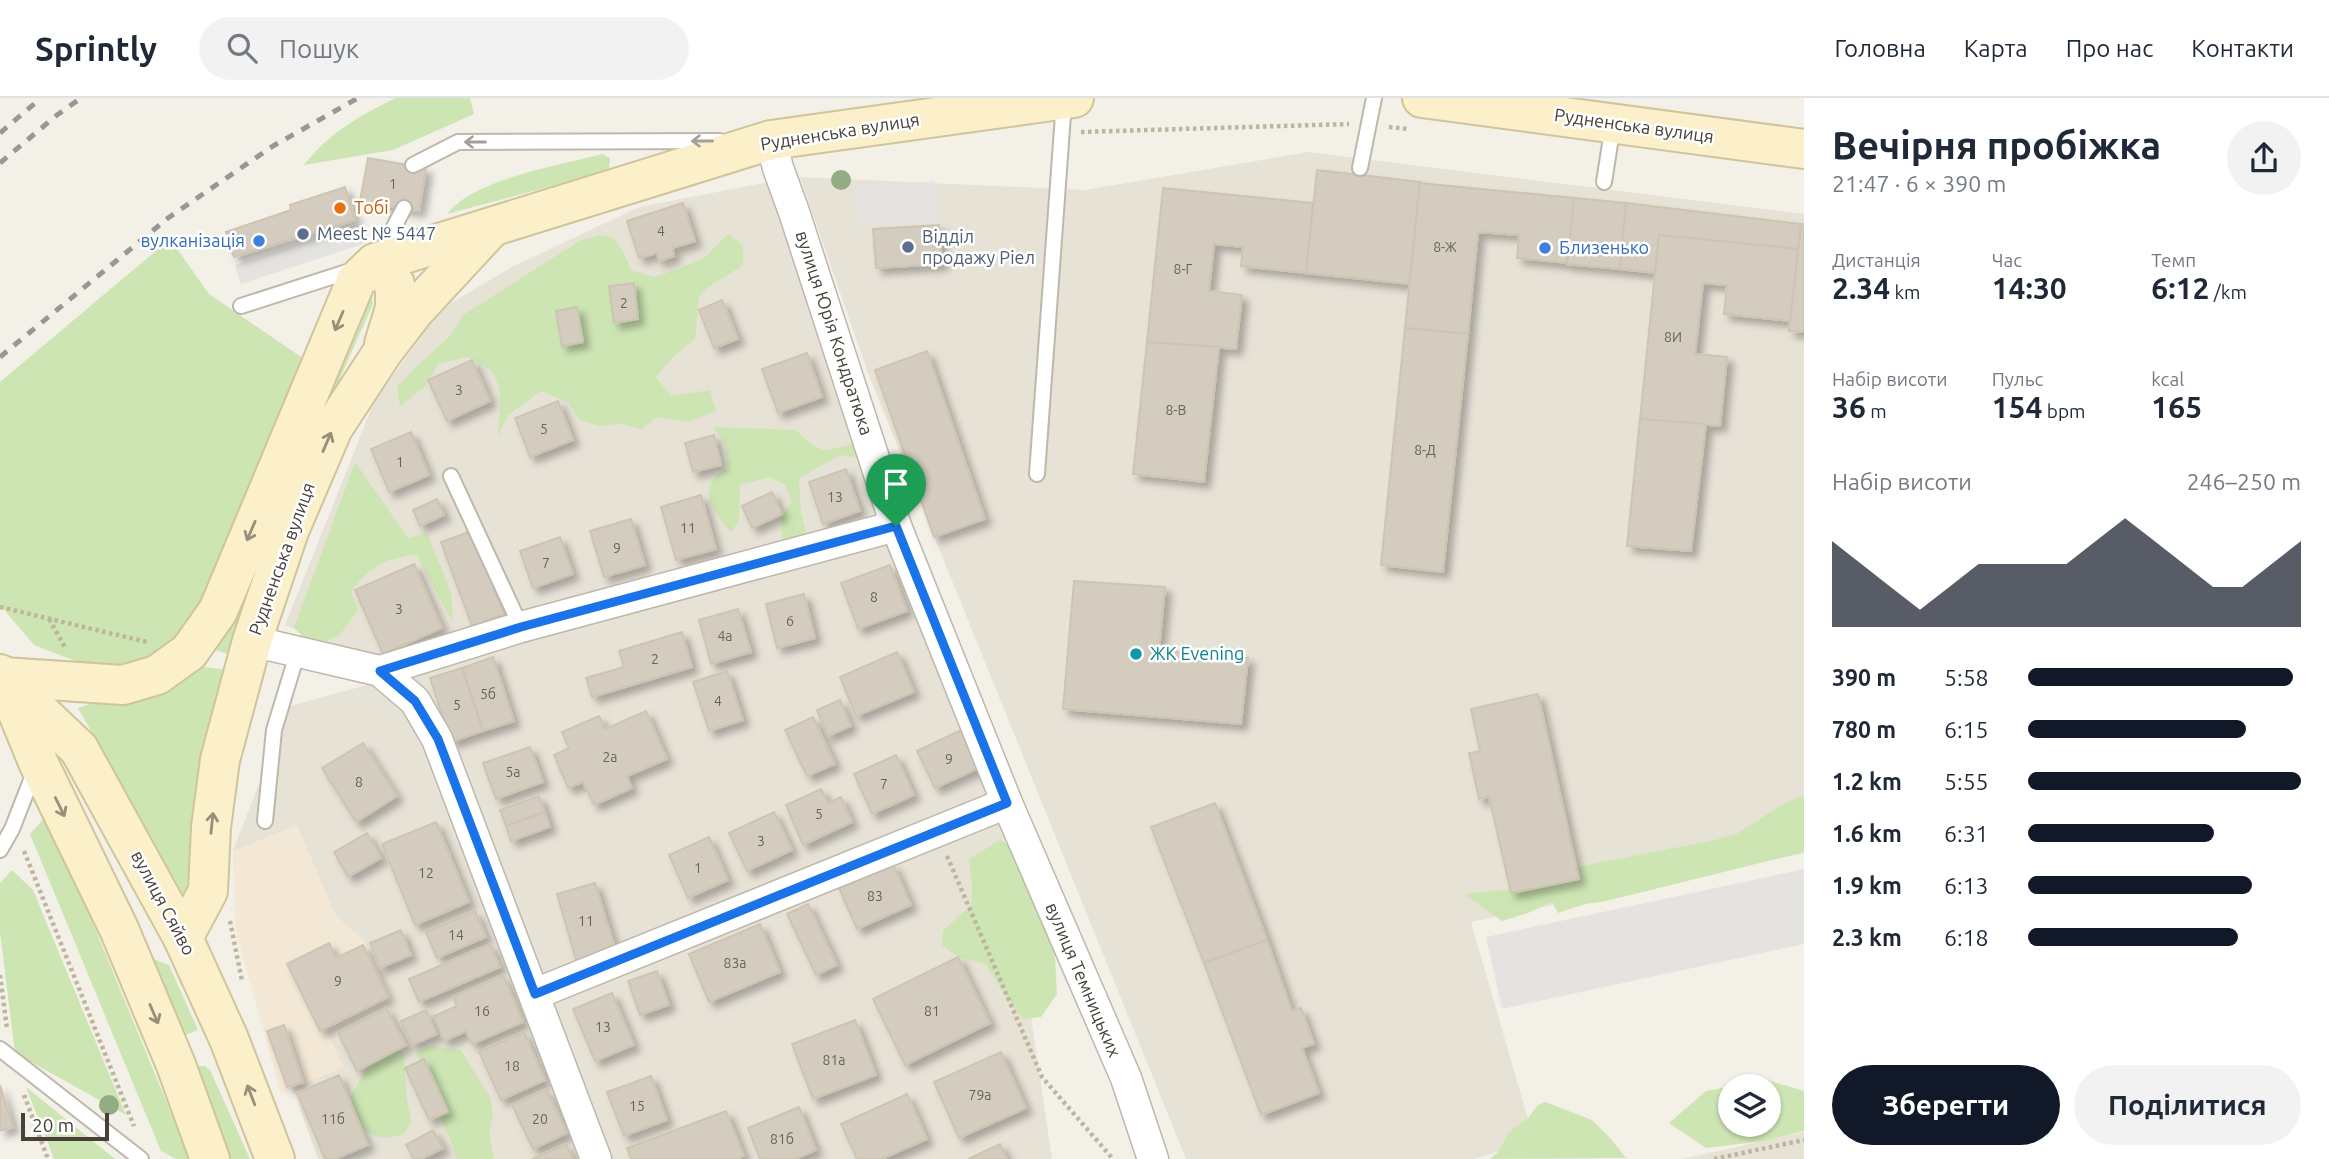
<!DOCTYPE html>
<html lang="uk">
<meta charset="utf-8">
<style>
:root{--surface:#fff;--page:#f2f2f3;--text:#1f2937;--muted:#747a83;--line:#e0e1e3;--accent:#111827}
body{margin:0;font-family:Ubuntu,sans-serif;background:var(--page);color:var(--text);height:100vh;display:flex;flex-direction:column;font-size:26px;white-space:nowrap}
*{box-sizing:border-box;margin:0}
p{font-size:23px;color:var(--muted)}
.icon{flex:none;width:38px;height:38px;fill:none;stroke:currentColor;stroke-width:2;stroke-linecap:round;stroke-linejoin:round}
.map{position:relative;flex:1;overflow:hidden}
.drawer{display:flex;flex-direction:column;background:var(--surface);width:525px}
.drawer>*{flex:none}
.buttons{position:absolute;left:1718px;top:976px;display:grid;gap:14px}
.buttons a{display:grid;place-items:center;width:63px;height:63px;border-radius:50%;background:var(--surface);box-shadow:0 2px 5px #0004;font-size:35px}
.scale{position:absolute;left:21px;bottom:18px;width:88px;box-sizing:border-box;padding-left:7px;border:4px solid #464037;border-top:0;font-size:19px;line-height:24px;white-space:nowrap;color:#464037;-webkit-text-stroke:5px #fff;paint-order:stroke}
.pin{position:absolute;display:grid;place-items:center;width:60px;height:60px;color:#fff;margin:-72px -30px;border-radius:50% 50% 50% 0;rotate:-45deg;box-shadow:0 0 7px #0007}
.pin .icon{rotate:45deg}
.round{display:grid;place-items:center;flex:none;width:74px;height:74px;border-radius:37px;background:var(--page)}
.overview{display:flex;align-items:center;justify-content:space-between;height:119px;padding:0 28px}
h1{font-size:38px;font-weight:700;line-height:52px}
.metrics{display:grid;grid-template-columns:repeat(3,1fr);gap:10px;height:119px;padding:7px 28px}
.metrics div{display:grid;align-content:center}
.metrics b{font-size:30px;font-weight:700}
.metrics small{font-size:19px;font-weight:400}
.metrics p{font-size:19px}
.chart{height:196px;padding:14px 28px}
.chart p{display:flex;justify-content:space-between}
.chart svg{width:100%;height:126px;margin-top:7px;fill:var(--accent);opacity:.7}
.cta{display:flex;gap:14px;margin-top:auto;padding:14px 28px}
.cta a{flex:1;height:80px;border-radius:42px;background:var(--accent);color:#fff;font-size:28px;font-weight:700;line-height:80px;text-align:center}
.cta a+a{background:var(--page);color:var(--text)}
ul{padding:0 28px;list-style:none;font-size:23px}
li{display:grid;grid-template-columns:112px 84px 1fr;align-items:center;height:52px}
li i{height:18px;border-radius:9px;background:var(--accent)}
header{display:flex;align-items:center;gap:42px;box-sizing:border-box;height:98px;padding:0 35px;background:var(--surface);border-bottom:2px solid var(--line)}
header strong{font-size:33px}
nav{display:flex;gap:38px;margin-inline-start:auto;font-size:24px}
.search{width:490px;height:63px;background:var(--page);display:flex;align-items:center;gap:18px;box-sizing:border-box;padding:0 24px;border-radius:38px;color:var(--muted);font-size:26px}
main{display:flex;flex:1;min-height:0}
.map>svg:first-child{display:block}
.residential{fill:#e7e2d6}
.commercial{fill:#f3e7d5}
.green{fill:#cde5b3;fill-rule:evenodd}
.parking{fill:#e4e3e0}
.building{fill:#d4ccbe;stroke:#cec4b2;stroke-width:2;filter:url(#shadow)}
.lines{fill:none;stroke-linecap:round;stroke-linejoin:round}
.lane-casing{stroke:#beb8ab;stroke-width:18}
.street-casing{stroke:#beb8ab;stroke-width:33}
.secondary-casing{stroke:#d0c49a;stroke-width:42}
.path{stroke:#bfb49d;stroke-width:4.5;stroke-dasharray:3.5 3.5;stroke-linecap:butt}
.lane{stroke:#fff;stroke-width:14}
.street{stroke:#fff;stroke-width:30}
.secondary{stroke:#fbf0ca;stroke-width:38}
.rail{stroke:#979797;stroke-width:5;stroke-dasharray:9 9;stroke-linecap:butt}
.tree{fill:#94ac82}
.oneway{stroke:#a2a09b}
.oneway2{stroke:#978f79}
.route-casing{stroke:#fff;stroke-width:14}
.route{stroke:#1a73e8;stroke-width:9}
.food-dot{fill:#e8710a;stroke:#fff;stroke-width:2.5}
.service-dot{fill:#5c6f8a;stroke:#fff;stroke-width:2.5}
.shop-dot{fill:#3f7fe0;stroke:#fff;stroke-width:2.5}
.culture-dot{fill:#0f9aa8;stroke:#fff;stroke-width:2.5}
.labels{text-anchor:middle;stroke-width:5;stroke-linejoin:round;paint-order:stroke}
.number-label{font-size:14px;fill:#6a6359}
.street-label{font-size:18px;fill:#464037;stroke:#fff}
.food-label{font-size:18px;fill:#c56008;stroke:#fff;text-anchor:start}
.service-label{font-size:18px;fill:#4e5e75;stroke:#fff;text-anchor:start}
.shop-label{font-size:18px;fill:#366cbe;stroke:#fff;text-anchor:end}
.culture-label{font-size:18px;fill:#0d838f;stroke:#fff;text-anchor:start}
</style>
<header>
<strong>Sprintly</strong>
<div class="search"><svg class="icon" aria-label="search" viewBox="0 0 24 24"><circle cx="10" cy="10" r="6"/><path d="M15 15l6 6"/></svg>Пошук</div>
<nav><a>Головна</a><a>Карта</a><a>Про нас</a><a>Контакти</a></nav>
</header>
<main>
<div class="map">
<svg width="1804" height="1061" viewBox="0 0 1804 1061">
<defs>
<filter id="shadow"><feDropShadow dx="6" dy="6" stdDeviation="3.5" flood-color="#0004"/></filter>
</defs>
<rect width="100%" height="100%" fill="#f3f0e8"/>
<g class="residential">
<polygon points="1308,54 1804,116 1804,755 1471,824 1534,1042 1474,1061 1186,1061 868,275 800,79 1085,92"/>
<polygon points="775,83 880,414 377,565 285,527 374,304 442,210 512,169 639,109"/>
<polygon points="892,444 996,680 1052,1061 318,1061 237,837 233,752 290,608"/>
<polygon points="1804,1034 1804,1061 1682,1061"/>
</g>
<polygon class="commercial" points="297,727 336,818 363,841 393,902 327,934 344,969 281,996 236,834 233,753"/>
<g class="green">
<path d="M396 0H470L474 16 393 52 304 67C327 36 362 16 396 0Z"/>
<path d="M602 56 610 60 609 71 605 74 447 116C476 80 558 68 602 56Z"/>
<path d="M728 136 743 147V167L709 189 699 199 695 241 673 259 656 279 671 298 710 292 716 313 688 324 657 319 641 331 623 326 599 328 579 322 569 305 541 293 507 318 498 339C498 317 506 292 491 273 485 267 473 263 466 259L438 266 426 288 400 308 397 289 415 270 450 238 463 217 581 142 600 137 612 139 623 153 631 172 654 179 683 169 705 159Z"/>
<polygon points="170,141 209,196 304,261 200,508 180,537 156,555 135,565 108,568 80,565 34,547 0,507 0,284"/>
<polygon points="368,197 372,198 373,206 277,422 232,557 211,551"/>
<path d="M713 329 796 332C822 358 823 353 856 345L867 367 869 393 857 360 841 357 799 380 801 414 807 438 782 447 781 419 792 404 785 387 769 379 740 387 739 423 731 434C719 421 699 397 714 380 717 376 724 373 728 370L725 345Z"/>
<path d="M355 364 408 440 427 435 451 494 453 525 416 456C382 463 372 466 351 494L358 512 339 538 313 548 294 530Z"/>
<polygon points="199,568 227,572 205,669 185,800 78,610"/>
<polygon points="1804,697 1804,754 1606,803 1585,806 1558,815 1552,804 1528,815 1502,823 1464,796 1512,791 1582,768 1715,742 1738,735 1780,708"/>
<polygon points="48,716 189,1059 187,1061 176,1061 161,1053 30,736"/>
<polygon points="1000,742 1009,747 1038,784 1048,814 1055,859 1057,896 1041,919 1023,921 1006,899 986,866 958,859 942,847 943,833 971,807 972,788 969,761"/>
<polygon points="12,772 33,792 126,1017 15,955 0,834 0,785"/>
<polygon points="148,859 169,867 198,932 178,940"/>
<polygon points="431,948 461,952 490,999 493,1016 489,1035 494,1061 456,1061 452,1045 436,1012 416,954"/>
<path d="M392 952 402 953 405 966 406 995 411 1023 404 1036C379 1044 370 1038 352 1021L351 998 373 959Z"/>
<polygon points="200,968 205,968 210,972 250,1061 230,1061 195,977 196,972"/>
<path d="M1767 982 1804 993V1033L1764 1043 1706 1050 1669 1025 1706 993ZM1731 989H1769V1027H1731Z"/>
<polygon points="26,989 115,1061 54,1061"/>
<polygon points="1545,1004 1592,1022 1611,1041 1626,1060 1490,1061 1498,1054 1509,1034 1528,1020 1537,1008"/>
</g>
<g class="parking">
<polygon points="935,83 938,123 859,128 856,89"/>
<polygon points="359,126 366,145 241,186 235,167"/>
<polygon points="1804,771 1804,846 1502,911 1486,839"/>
</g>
<g class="building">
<polygon points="368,60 426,70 419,113 360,103"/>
<polygon points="1317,72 1420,84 1409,186 1306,175"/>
<polygon points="1420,85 1574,100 1568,165 1517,160 1519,137 1478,134 1468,236 1405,230"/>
<polygon points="345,89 355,122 234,159 226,134 291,112 290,107"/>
<polygon points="1163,90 1313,105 1306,175 1241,168 1243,149 1214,146 1209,193 1242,197 1236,251 1147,244"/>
<polygon points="1574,100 1626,105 1620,171 1567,166"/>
<polygon points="683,105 695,143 672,150 674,158 659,163 657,155 639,160 627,123"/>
<polygon points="1626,105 1801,126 1798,151 1659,137 1655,175 1620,171"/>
<polygon points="1801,126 1804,126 1804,234 1789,233"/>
<polygon points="939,127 942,166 876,170 873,131"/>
<polygon points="1659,137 1798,151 1790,223 1724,216 1727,187 1703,185 1695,256 1727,259 1720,328 1640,321"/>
<polygon points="634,185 638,221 614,225 609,188"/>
<polygon points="722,202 738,241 714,250 699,212"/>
<polygon points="577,209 583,244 562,248 556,213"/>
<polygon points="1405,230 1468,236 1443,474 1381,467"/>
<polygon points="1147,244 1219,249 1204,384 1133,376"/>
<polygon points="927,253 985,421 934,439 875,272"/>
<polygon points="807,255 822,299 778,315 762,271"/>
<polygon points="472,262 490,303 447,323 428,282"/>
<polygon points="558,303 573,342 530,359 515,320"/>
<polygon points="1640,321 1706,326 1691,453 1627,448"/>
<polygon points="411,334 429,377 389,394 371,351"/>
<polygon points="714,337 721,367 693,374 685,345"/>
<polygon points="846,371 860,413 823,426 809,384"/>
<polygon points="772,394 782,416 752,430 742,408"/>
<polygon points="701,397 716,451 676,462 661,409"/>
<polygon points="437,401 444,417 420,428 413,412"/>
<polygon points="631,421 645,467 604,479 590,433"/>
<polygon points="472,433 504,516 472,528 441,444"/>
<polygon points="560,439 573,476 533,490 520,453"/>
<polygon points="414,466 442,530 383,556 355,492"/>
<polygon points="890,467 907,513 858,531 841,485"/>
<polygon points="1074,483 1165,489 1159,552 1248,560 1241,626 1063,611"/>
<polygon points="804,496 815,540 777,550 766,506"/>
<polygon points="738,511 751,554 711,566 699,522"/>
<polygon points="682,534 692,569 592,599 586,580 624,569 619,553"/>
<polygon points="897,554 914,594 856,618 840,579"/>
<polygon points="493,559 514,623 483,633 462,570"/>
<polygon points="462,570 483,633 451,644 430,580"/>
<polygon points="727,573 743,622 709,633 693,584"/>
<polygon points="1538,596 1579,781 1511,795 1489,699 1479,701 1469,655 1480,653 1471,611"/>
<polygon points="840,602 851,628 828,638 817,612"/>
<polygon points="646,613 667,661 627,678 632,690 594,707 583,684 568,690 554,657 569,650 562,634 599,618 605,631"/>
<polygon points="813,619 835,666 807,678 785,632"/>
<polygon points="963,631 981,669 935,690 917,653"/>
<polygon points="363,645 397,698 356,724 322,670"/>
<polygon points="530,649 543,684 496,701 483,665"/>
<polygon points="896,657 914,697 872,716 854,676"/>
<polygon points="821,691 828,705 841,699 852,724 803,747 786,707"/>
<polygon points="539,698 545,714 506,728 500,712"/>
<polygon points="1215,705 1267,842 1204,865 1151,729"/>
<polygon points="545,714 550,729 511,743 506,728"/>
<polygon points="774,714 792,752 747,773 729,735"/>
<polygon points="436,724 469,804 415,827 382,746"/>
<polygon points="367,735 381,760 348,779 334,754"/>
<polygon points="709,739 728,782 688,800 669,757"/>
<polygon points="893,766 911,807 857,831 839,790"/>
<polygon points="595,785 615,850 576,862 557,796"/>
<polygon points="808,806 837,867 816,877 787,816"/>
<polygon points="475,813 486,839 437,860 426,834"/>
<polygon points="760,826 780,874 709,904 689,856"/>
<polygon points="401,832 411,857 380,870 370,845"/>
<polygon points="1267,842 1292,913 1301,910 1314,946 1302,950 1319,995 1261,1017 1204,865"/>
<polygon points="329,845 336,860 363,847 388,899 320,933 287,866"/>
<polygon points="490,846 500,869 419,904 409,881"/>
<polygon points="958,859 990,925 905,967 873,901"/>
<polygon points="657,873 669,907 640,917 628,883"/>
<polygon points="503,877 523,924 472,946 466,933 444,943 434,918 457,908 453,899"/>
<polygon points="612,895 634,947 595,963 573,911"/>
<polygon points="386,910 406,947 357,973 338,935"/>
<polygon points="426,912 437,936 412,947 401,923"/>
<polygon points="855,922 876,977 813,1001 792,946"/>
<polygon points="284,927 303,984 287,989 267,933"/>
<polygon points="524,934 545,982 501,1002 479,954"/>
<polygon points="1001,954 1026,1010 959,1040 934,984"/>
<polygon points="424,961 448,1014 429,1022 405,970"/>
<polygon points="339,977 368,1047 335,1061 325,1061 297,995"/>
<polygon points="651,978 667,1022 624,1038 607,994"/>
<polygon points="0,987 13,1029 0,1033"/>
<polygon points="546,991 567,1035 533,1051 512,1007"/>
<polygon points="907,996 927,1041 882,1061 857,1061 841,1026"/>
<polygon points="799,1009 816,1052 795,1061 760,1061 748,1030"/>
<polygon points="726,1013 744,1058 737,1061 631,1061 627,1050"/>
<polygon points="433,1032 443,1050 421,1061 414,1061 406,1047"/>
<polygon points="566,1046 573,1061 532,1061"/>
<polygon points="1000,1046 1007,1061 968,1061"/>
</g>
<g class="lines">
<defs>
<g id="lane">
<polyline points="413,67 458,44 720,43"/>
<polyline points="1360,70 1374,0"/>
<polyline points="1604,84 1613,27"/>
<polyline points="380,156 404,110"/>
<polyline points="241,208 356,171"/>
<polyline points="1037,376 1064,3"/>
<polyline points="451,378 521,529"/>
<polyline points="265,723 274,632 298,553"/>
<polyline points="0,752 12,731 35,672"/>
<polyline points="0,951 141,1061"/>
</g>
<g id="street">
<polyline points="771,42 778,70 794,114 896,428 1007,705 1126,980 1153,1061"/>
<polyline points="252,543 380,573 415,603 437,641 596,1061"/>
<polyline points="380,573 521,529 896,428"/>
<polyline points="535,896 1007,705"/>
</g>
<g id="secondary">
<polyline points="1422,0 1804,51"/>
<polyline points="375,165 395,186 395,210 384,246"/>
<polyline points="0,576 79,651 183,840 229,941 275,1061"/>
<polyline points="3,579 123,587 157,577 189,554 218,513 356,183 375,165 771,42 1074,0"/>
<polyline points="8,591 38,664 119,831 176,967 210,1061"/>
<polyline points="183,840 208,793 211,729 220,662 252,543 289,433 333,330 382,255 415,212 491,130"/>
</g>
</defs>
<use href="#lane" class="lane-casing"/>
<use href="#street" class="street-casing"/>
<use href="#secondary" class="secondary-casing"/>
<g class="path">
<polyline points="1389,29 1408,31"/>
<polyline points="1081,34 1349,26"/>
<polyline points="0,509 147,544"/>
<polyline points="49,521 66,551"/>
<polyline points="24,753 134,1028"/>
<polyline points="947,758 1042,979 1113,1061"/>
<polyline points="230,823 242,883"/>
<polyline points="0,877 7,931"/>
<polyline points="24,997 48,1061"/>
<polyline points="1714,1061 1804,1042"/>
</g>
<use href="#lane" class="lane"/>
<use href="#street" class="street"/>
<use href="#secondary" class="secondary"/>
<g class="rail">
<polyline points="0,35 41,0"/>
<polyline points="0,65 57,17 81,0"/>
<polyline points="0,259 168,120 273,48 358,0"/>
</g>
</g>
<g class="tree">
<circle cx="841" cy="82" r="10"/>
<circle cx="109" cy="1007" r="10"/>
</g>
<defs><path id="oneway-shaft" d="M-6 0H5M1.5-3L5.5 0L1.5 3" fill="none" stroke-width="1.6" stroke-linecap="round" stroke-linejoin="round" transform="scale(1.75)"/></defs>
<g class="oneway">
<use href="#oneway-shaft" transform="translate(702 43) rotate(180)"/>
<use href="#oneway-shaft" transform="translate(475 44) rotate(180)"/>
</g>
<g class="oneway2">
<use href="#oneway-shaft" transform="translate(339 223) rotate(113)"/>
<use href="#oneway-shaft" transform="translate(327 344) rotate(-67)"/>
<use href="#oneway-shaft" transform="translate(251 433) rotate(113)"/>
<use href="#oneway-shaft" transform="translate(60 709) rotate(64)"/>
<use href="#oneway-shaft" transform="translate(212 725) rotate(-84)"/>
<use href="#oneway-shaft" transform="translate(154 916) rotate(67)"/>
<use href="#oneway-shaft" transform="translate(251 997) rotate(-111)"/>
</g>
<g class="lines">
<defs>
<polygon id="route" points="896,428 1007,705 535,896 438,641 415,603 380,573 521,529"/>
</defs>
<use href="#route" class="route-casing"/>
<use href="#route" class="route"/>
</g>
<circle class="food-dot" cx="340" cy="110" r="7"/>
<g class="service-dot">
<circle cx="303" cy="136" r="7"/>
<circle cx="908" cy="149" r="7"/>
</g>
<g class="shop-dot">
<circle cx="259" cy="143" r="7"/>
<circle cx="1545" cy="150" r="7"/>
</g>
<circle class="culture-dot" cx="1136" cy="556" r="7"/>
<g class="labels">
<g class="number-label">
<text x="393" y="91">1</text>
<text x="661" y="138">4</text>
<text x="1445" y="154">8-Ж</text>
<text x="1183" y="176">8-Г</text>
<text x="624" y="210">2</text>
<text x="1673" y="244">8И</text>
<text x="459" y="297">3</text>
<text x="1176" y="317">8-В</text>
<text x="544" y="336">5</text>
<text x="1425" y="357">8-Д</text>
<text x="400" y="369">1</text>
<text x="835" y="404">13</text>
<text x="688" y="435">11</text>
<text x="617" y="455">9</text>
<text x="546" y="470">7</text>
<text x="874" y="504">8</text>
<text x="399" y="516">3</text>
<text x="790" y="528">6</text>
<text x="725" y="543">4а</text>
<text x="655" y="566">2</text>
<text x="488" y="601">5б</text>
<text x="718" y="608">4</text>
<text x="457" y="612">5</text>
<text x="610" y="664">2а</text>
<text x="949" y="666">9</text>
<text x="513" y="679">5а</text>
<text x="359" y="689">8</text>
<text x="884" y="691">7</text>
<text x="819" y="721">5</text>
<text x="761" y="748">3</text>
<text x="698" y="775">1</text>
<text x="426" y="780">12</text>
<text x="875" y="803">83</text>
<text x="586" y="828">11</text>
<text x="456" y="842">14</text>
<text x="735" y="870">83а</text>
<text x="338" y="888">9</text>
<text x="482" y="918">16</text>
<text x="932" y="918">81</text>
<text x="603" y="934">13</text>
<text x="834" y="967">81а</text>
<text x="512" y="973">18</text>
<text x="980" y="1002">79а</text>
<text x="637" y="1013">15</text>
<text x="333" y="1026">11б</text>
<text x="540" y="1026">20</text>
<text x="782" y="1046">81б</text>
</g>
<g class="street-label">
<text transform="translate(1634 28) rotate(8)" y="6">Рудненська вулиця</text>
<text transform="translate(840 34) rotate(-9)" y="6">Рудненська вулиця</text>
<text transform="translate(834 235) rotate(72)" y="6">вулиця Юрія Кондратюка</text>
<text transform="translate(282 461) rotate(-70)" y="6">Рудненська вулиця</text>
<text transform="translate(163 805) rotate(62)" y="6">вулиця Сяйво</text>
<text transform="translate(1083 882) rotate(67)" y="6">вулиця Темницьких</text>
</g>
<g class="food-label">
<text x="354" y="116">Тобі</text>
</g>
<g class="service-label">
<text x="317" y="142">Meest № 5447</text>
<text x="922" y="145">Відділ<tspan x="922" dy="21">продажу Ріел</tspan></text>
</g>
<g class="shop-label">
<text x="245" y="149">вулканізація</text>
<text x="1559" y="156" text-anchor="start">Близенько</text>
</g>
<g class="culture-label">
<text x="1150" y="562">ЖК Evening</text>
</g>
</g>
</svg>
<div class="buttons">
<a><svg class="icon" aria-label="layers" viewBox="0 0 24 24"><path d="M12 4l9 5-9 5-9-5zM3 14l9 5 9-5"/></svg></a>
</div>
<div class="scale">20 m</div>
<div class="pin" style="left:896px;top:428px;background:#1e9e55"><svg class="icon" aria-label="arrive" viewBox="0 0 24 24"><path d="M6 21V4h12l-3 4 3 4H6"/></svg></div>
</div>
<section class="drawer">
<div class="overview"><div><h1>Вечірня пробіжка</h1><p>21:47 · 6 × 390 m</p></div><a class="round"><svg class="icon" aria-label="share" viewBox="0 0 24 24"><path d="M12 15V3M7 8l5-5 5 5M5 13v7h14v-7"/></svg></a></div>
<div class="metrics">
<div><p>Дистанція</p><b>2.34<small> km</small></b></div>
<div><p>Час</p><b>14:30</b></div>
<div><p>Темп</p><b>6:12<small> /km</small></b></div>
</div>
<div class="metrics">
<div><p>Набір висоти</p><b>36<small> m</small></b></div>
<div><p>Пульс</p><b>154<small> bpm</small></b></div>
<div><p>kcal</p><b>165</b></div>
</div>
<div class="chart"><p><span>Набір висоти</span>246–250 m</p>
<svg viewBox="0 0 160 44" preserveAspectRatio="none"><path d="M0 44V14L10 22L20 30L30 38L40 30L50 22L60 22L70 22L80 22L90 14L100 6L110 14L120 22L130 30L140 30L150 22L160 14V44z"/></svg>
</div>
<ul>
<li><b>390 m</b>5:58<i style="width:97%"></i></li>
<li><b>780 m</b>6:15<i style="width:80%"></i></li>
<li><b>1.2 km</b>5:55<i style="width:100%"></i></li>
<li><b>1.6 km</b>6:31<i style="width:68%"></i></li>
<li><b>1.9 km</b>6:13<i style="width:82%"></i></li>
<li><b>2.3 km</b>6:18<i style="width:77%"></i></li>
</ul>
<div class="cta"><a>Зберегти</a><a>Поділитися</a></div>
</section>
</main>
